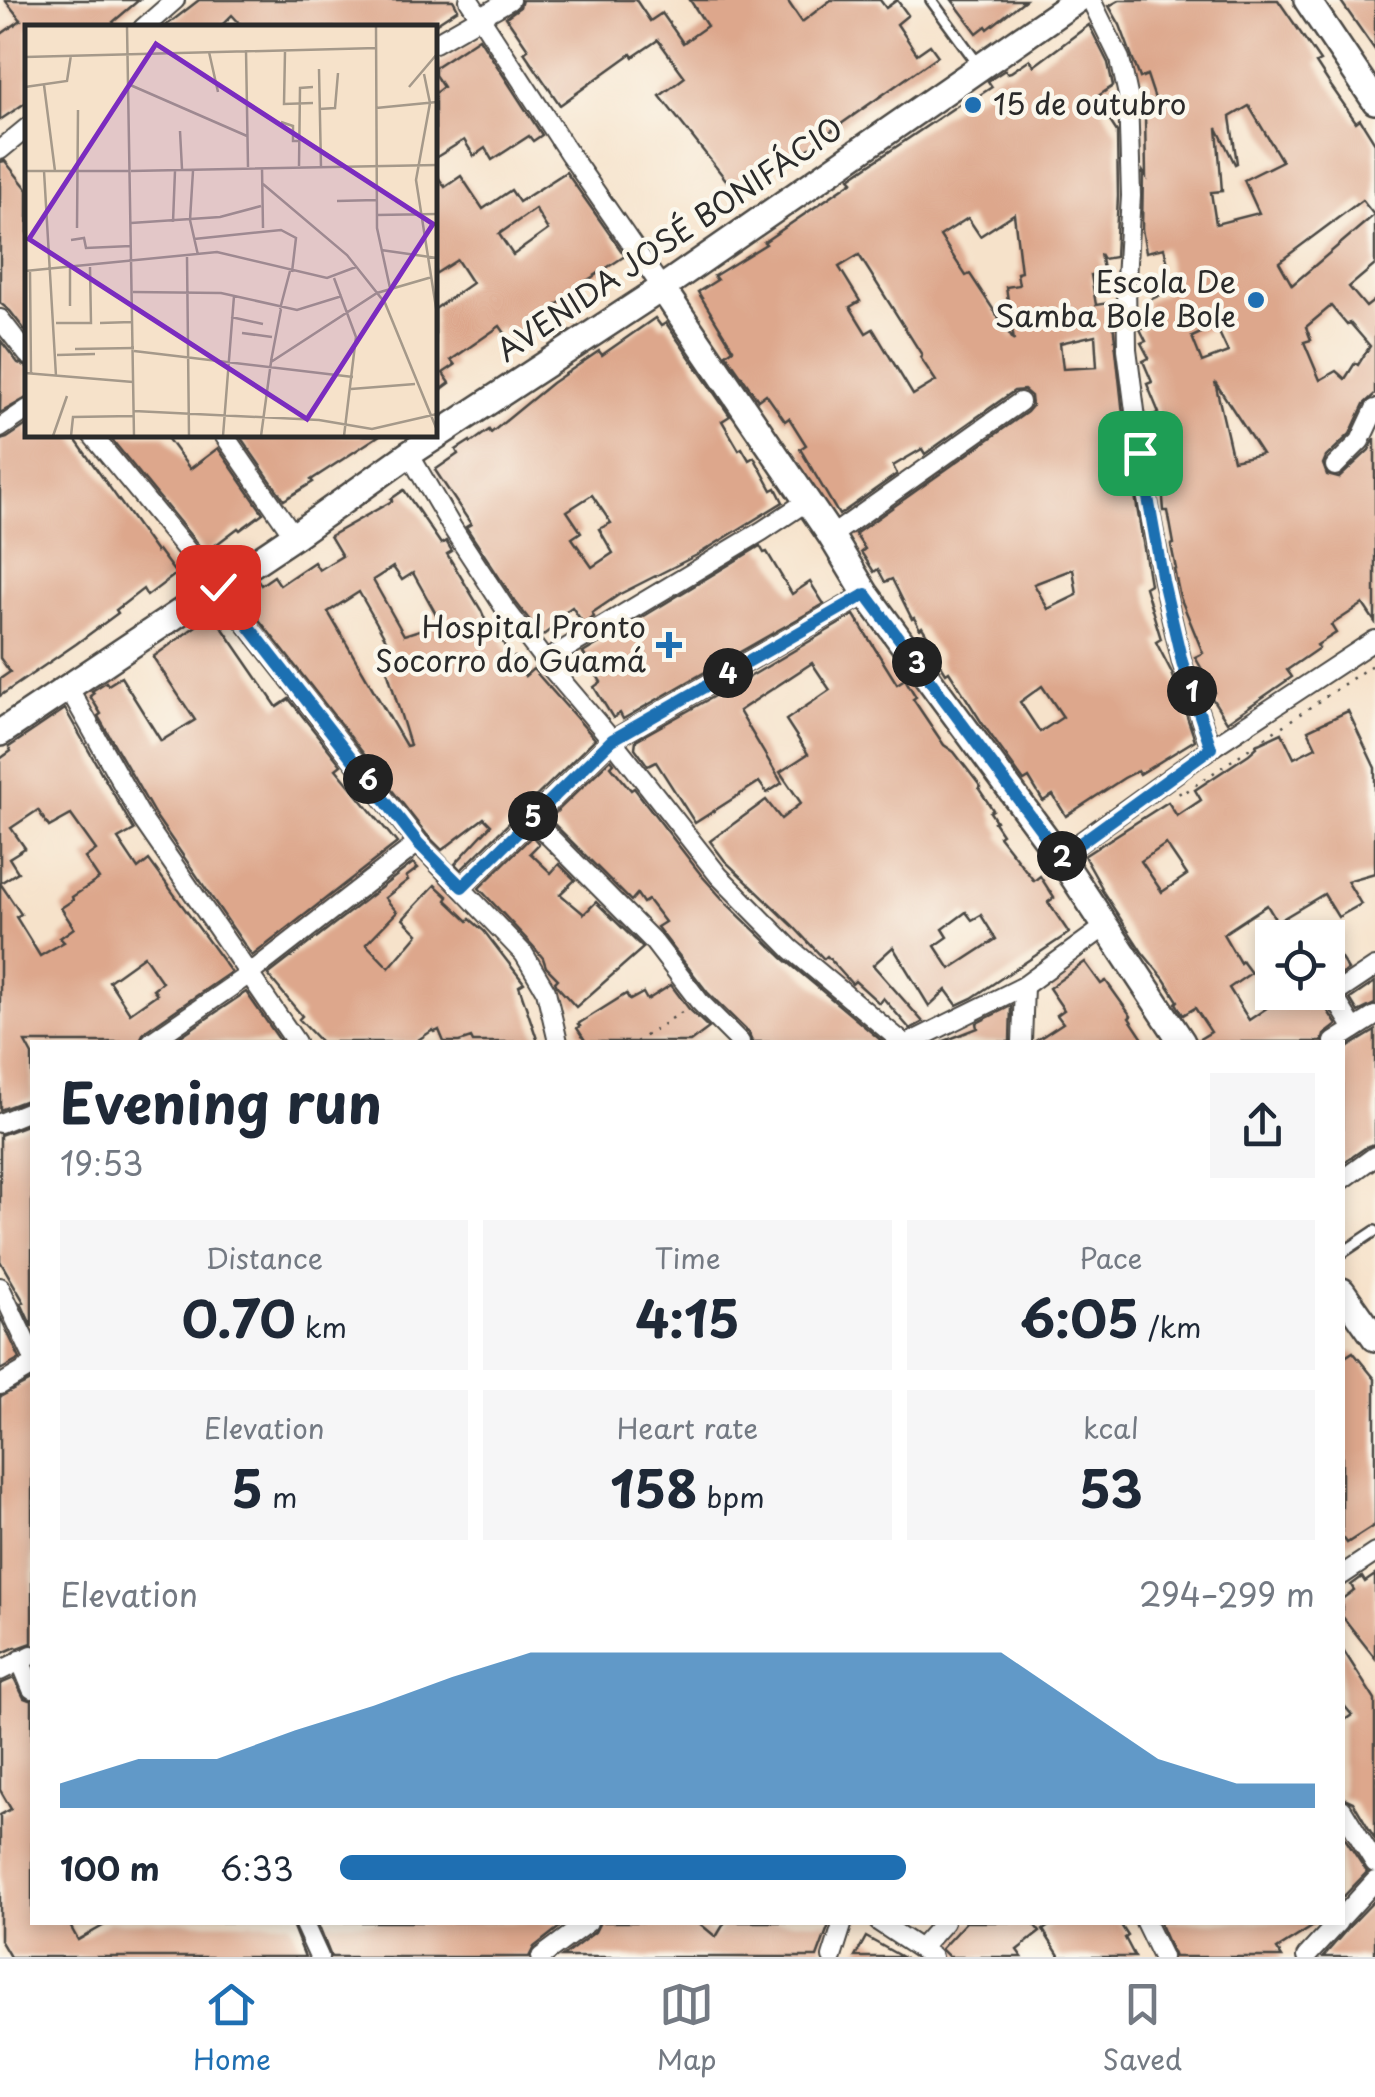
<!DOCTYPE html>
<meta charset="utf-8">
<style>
:root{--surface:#fff;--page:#f6f6f7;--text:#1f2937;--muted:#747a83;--line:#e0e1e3;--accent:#1f6fb2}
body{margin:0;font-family:"Playpen Sans",sans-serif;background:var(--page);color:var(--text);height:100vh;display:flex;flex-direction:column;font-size:38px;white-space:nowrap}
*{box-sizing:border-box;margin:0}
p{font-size:32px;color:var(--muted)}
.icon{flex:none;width:55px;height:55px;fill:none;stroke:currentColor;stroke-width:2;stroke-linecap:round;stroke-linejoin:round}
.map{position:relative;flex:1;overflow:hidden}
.drawer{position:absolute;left:30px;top:1040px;width:1315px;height:885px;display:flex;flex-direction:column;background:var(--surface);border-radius:0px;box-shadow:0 5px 15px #0003}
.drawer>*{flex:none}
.buttons{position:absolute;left:1255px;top:920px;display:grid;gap:20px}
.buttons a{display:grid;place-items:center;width:90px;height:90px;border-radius:0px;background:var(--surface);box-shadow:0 5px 15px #0003;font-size:50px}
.pin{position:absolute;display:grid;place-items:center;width:85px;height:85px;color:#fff;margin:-42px;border-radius:20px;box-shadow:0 5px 15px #0006}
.km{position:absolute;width:50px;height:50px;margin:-25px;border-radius:50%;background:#222;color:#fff;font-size:28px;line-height:50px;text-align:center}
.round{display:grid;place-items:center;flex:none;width:105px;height:105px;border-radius:0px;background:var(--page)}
.summary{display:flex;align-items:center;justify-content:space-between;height:170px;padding:0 30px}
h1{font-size:55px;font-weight:700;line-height:75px}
.stats{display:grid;grid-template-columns:repeat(3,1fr);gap:15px;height:170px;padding:10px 30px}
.stats div{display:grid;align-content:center;border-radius:0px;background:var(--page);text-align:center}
.stats b{font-size:50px;font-weight:700}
.stats small{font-size:28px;font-weight:400}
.stats p{font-size:28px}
.chart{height:280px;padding:20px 30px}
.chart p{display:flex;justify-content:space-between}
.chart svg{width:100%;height:180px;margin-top:10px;fill:var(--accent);opacity:.7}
ul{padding:0 30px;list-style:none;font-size:32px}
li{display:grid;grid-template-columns:160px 120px 1fr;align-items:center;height:75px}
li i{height:25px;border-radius:12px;background:var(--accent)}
.dock{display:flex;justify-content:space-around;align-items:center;height:140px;border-top:2px solid var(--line);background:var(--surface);font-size:28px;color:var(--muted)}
.dock a{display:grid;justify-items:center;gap:5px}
.dock .current{color:var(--accent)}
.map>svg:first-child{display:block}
.building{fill:#dda78c;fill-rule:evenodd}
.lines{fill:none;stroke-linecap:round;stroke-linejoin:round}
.lane-casing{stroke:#494643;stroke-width:14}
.street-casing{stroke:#494643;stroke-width:22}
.secondary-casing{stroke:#494643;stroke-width:30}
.path{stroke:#494643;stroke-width:2.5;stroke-dasharray:2.5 8;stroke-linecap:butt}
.lane{stroke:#fff;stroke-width:9}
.street{stroke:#fff;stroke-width:18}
.secondary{stroke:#fff;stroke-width:25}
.route-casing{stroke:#fff;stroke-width:20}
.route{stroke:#1f6fb2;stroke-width:12}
.poi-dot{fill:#1f6fb2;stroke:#fbf7ec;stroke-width:4}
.labels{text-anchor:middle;stroke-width:9;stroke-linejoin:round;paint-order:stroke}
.poi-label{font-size:30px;fill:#2b2b2b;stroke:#fbf7ec;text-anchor:end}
.street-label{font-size:30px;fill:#2b2b2b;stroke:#fbf7ec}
.inset-road{fill:none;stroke:#a5998a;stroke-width:2.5}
.view{fill:#7b2cbf;fill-opacity:0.15;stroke:#7b2cbf;stroke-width:5}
.inset-edge{fill:none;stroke:#2b2b2b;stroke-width:5}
</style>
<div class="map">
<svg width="1375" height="1957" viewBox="0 0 1375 1957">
<rect width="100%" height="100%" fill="#fbf7ec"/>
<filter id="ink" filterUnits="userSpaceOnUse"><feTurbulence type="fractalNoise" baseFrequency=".01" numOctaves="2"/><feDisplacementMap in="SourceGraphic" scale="20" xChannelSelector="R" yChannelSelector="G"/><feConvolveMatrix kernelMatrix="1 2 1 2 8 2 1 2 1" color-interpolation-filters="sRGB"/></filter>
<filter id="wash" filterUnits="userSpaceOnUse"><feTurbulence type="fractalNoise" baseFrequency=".0048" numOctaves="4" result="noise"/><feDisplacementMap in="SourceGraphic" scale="40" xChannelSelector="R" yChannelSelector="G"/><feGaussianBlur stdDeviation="2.25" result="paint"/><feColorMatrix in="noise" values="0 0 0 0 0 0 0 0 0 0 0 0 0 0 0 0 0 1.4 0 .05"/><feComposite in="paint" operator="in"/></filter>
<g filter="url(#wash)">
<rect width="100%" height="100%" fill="#f6e2ca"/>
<g id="blocks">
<g class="building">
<polygon points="5,0 139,0 113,22 117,28 28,28 28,101 0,120 0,35 21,20"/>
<polygon points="199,0 453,0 458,9 429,28 244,28 232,15 219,28 163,28"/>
<polygon points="522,0 636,0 650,21 662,13 683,43 707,26 690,0 787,0 802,22 831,0 880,0 886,8 897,0 908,15 897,24 917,54 930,45 938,56 824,136 825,138 786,164 784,161 738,195 660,96 685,77 658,40 633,57 631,54 560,105 524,52 528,49 506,17 520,7"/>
<polygon points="952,0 1025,0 988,29 986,26 977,33"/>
<path d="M1120 0H1278L1320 61 1316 63 1329 83 1356 122 1360 119 1375 143V265L1349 287 1366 307 1375 300V394L1364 404 1350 434 1326 457 1323 464 1327 475 1339 478 1369 450 1375 438V622L1363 604 1331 625 1336 633 1317 645 1319 648 1287 670 1292 677 1227 722 1210 695 1215 692 1195 657 1203 653 1180 597 1174 569H1176L1171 545 1174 544 1168 511H1164L1161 472H1158L1155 453 1164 451 1153 415 1159 413 1147 384 1152 382 1143 361 1149 358 1141 343 1146 341 1140 329 1155 321 1146 302 1164 293 1158 275 1170 272 1164 248 1146 252 1142 229 1143 172 1146 177 1145 113 1150 110 1149 106 1157 105 1147 75 1140 78 1120 25 1109 6ZM1249 106 1282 161 1244 180 1259 213 1216 224 1211 192 1222 191 1217 128 1235 164 1237 163 1230 117ZM1362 200 1374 215 1292 285 1279 262ZM1331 306 1347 325 1350 323 1370 346 1358 365 1355 363 1345 379 1336 371 1320 380 1304 342 1311 340 1306 327ZM1216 326 1228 352 1202 362 1192 337ZM1215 382 1262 454 1233 460Z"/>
<polygon points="1340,0 1375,0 1375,50"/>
<path d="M1089 25 1108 63 1113 86 1095 98 1117 132 1118 196 1115 257 1103 259 1100 254 1104 274 1091 275 1096 305 1109 303 1114 331 1126 442 1150 584 1145 587 1161 639 1156 642 1172 673 1195 740 1140 774 1138 771 1124 778 1066 816 1053 795 1043 801 1029 778 1024 781 982 723 949 671 946 673 938 660 941 658 922 627 920 629 914 618 912 619 892 579 885 582 878 569 874 572 861 552 865 549 855 534 1027 412 1032 406 1031 396 1024 390 1014 391 925 454 922 449 893 466 897 474 839 515 800 449 806 445 789 418 785 421 766 394 758 400 726 354 733 349 698 292 717 280 714 276 766 244 764 242 853 181 850 178 964 101 966 104 992 87 988 81 1005 70 1007 73 1011 72 1030 59 1034 66ZM1014 214 1021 272 1017 273 1019 285 1006 287 1014 341 970 274 966 276 940 236 968 218 980 236ZM859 255 922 355 920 357 936 381 913 395 873 329 866 333 850 307 860 301 839 267ZM1095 335 1097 367 1063 369 1060 343ZM1073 569 1077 595 1048 609 1034 584ZM1042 686 1063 717 1040 732 1020 702Z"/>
<polygon points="479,38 542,135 533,141 529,136 492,160 485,148 474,156 464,140 435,158 435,93 443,87 435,75 435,67"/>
<polygon points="5,161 28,190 28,334 10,311 0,303 0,162"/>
<path d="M566 172 625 256 563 296 565 299 549 310 554 317 513 345 500 326 451 360 455 365 443 373 450 383 435 394V309L472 283 457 260 435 274V173L445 187 461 176 483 209 511 190 519 202ZM535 209 548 230 513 255 499 234Z"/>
<path d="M655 318 661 326 666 323 730 416 722 421 739 450 742 448 749 460 754 457 772 490 776 488 783 502 697 555 620 594 592 613 594 617 583 623 572 607 551 622 554 627 542 636 514 600 466 527 471 524 435 470 458 454 456 450 470 441 471 443 489 430 491 433 552 383 599 351 602 355ZM592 495 611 523 599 529 613 553 592 567 572 538 581 532 567 511Z"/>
<polygon points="1,341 18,363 28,367 28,397 0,413"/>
<polygon points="28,424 28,435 72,435 156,552 158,550 176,574 147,596 143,589 116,610 118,613 76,644 0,696 0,679 10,672 0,658 0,440 7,438"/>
<polygon points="108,435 165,435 190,469 218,448 263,513 240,530 238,528 205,553"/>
<polygon points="239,435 380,435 311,480 313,482 284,500"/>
<path d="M404 490 441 544 446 541 452 551 447 554 481 610 488 626 493 625 497 636 500 635 510 659 515 657 525 676 533 669 595 739 461 870 455 864 491 825 484 818 442 850 427 835 239 594 258 580 261 585 274 576 280 585 314 562 319 570 342 556 330 536 392 501 391 499ZM393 567 402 580 413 573 441 623 404 635 373 580ZM359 592 396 657 384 660 410 745 406 746 328 612Z"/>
<polygon points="760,546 764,553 767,552 792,594 810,582 824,604 623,719 620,713 613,718 594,687 601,682 583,653"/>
<path d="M854 615 897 684 905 679 916 697 913 699 944 745 954 752 981 787 979 789 993 810 990 812 996 821 994 822 1002 834 999 836 1034 881 1040 876 1054 898 1048 902 1069 933 972 998 957 1005 946 990 929 1006 893 947 873 965 923 1022 910 1029 883 998 879 1003 855 981 852 984 827 956 824 959 792 925 725 861 710 841 766 800 781 819 801 803 780 772 808 754 786 720 830 690 812 663 739 711 782 783 767 793 759 782 695 823 656 762 648 766 635 748 636 740 725 690 726 691ZM966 912 972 920 981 915 996 939 950 969 935 946 948 937 943 929Z"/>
<polygon points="215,617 277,707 289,699 341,765 336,769 397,843 252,956 155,815 98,716 101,714 90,696 94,693 92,691 106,682 108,685 121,677 161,741 195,720 153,657 203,621 205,624"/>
<path d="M65 709 134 830 118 839 138 869 149 860 231 972 144 1032 139 1042H25L32 1055V1098L0 1110V883L21 914 16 917 40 956 64 942 60 938 74 928 61 908 73 900 72 897 99 879 85 858 96 850 71 815 49 827 38 810 11 828 25 848 9 858 18 872 0 883V759L11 751 9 747ZM144 956 162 982 153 989 157 994 130 1013 109 981Z"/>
<path d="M1348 711 1375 768V873L1347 881 1361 904 1338 917 1324 894 1277 922 1267 905 1223 934 1240 963 1242 961 1251 973 1229 988 1249 1020 1277 1001 1274 997 1282 992H1321L1322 1002 1337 1025 1324 1035 1322 1042H1198V1040L1211 1032 1195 1008 1183 1015 1176 1003 1178 1001 1164 979 1142 952 1101 889 1102 888 1084 856 1168 802 1177 816 1201 800 1195 790 1249 754 1257 747 1256 745 1282 733 1294 758 1316 747 1308 730ZM1166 844 1187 875 1162 892 1141 861Z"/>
<polygon points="611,759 614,763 611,766 631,790 634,788 702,876 727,904 783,958 883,1042 752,1042 749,1033 708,993 657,927 665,922 648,900 643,903 637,894 631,901 549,819"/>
<polygon points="532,836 539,844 530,853 551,873 559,864 575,880 560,894 584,914 596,902 643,948 576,1007 557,986 555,982 558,979 546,967 543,958 533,946 479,888"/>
<polygon points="413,863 418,868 406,877 408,880 385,898 397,912 366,944 389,968 418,934 403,919 435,885 448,897 446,900 468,921 470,919 484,931 524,983 519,986 538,1042 473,1042 471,1038 459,1042 444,1042 439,1030 435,1032 433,1030 415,1042 321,1042 299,1019 302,1016 268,975"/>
<polygon points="1338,954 1348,970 1328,984 1328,961"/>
<polygon points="1085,962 1101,984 1106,981 1131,1016 1129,1018 1145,1042 1034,1042 1063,1023 1057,1015 1064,1010 1049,988"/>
<polygon points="1375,982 1375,1004 1358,1012 1350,999"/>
<polygon points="671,985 689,1009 709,1028 690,1042 586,1042 577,1028 580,1026 578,1024 626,994 630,1000 643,993 647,1000"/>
<polygon points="246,992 281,1042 172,1042"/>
<polygon points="1011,1006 1010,1042 942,1042 978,1028 977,1023"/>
<polygon points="1375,1031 1375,1144 1368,1146 1342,1164 1342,1051"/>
<polygon points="32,1123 32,1327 21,1303 24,1302 0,1261 0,1135"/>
<polygon points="0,1316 20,1359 0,1370"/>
<polygon points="1353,1352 1375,1379 1375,1525 1347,1543 1342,1536 1342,1359"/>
<polygon points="32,1380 32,1643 18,1648 16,1647 0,1654 0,1397"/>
<polygon points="1375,1575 1375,1658 1342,1616 1342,1599 1354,1590 1351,1585 1362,1577 1365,1582"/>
<polygon points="1342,1648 1375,1700 1375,1839 1353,1802 1342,1797 1342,1722 1352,1715 1342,1703"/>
<polygon points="14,1678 24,1698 32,1701 32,1922 68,1922 78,1940 110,1922 291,1922 305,1957 10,1957 0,1940 0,1815 11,1809 0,1790 0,1684"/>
<polygon points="1342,1834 1367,1872 1342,1898"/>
<polygon points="1375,1900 1375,1957 1323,1957 1349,1927"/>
<polygon points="317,1922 566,1922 534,1947 529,1957 331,1957"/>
<polygon points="600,1922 698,1922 716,1937 725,1922 830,1922 817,1957 562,1957 595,1932"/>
<polygon points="966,1922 1032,1922 1040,1932 1017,1950 1022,1957 949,1957 941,1949"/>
<polygon points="1055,1922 1119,1922 1128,1936 1125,1938 1135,1957 1060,1957 1043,1930"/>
<polygon points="1159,1922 1320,1922 1277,1949 1282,1957 1174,1957"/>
<polygon points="866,1937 902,1957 855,1957"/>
</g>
</g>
</g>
<g filter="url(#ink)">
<use href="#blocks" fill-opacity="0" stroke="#494643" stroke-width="2.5"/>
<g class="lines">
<defs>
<g id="lane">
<polyline points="931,0 978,64"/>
<polyline points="1342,1253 1375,1231"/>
</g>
<g id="street">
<polyline points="469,0 570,155 662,288"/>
<polyline points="1091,0 1120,59 1128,95 1131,196 1126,279 1127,349 1144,480 1163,581 1182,663 1211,748"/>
<polyline points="143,28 175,0"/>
<polyline points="435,43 510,0"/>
<polyline points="0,150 28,127"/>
<polyline points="0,319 28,355"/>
<polyline points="0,428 28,409"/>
<polyline points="92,435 217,587 418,843 524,954 546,991 558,1042"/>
<polyline points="224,435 294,536"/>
<polyline points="409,454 453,529 504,607 545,661 612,740 719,876 791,949 902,1042"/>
<polyline points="1335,466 1360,441 1375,409"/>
<polyline points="831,536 1020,402"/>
<polyline points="545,661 762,531 806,502"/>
<polyline points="68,687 144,822 296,1042"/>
<polyline points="531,818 653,941 699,1001 740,1042"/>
<polyline points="1060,857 1211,748 1375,640"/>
<polyline points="462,887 612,740 866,594"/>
<polyline points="1354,1029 1333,995 1375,967"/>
<polyline points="151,1042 248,975 418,843"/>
<polyline points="911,1042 1024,986 1106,926"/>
<polyline points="1022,1042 1024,986"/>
<polyline points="1334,1042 1375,1016"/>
<polyline points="0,1123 32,1110"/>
<polyline points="1342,1180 1375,1156"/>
<polyline points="0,1287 32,1355"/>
<polyline points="0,1385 32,1366"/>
<polyline points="1342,1575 1375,1553"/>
<polyline points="20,1660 32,1689"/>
<polyline points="0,1671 32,1655"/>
<polyline points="1342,1809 1375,1863"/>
<polyline points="1342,1917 1375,1881"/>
<polyline points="303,1922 319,1957"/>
<polyline points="879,1922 932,1957"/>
<polyline points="1145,1922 1162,1957"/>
<polyline points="920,1949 944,1922"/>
<polyline points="541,1957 588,1922"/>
<polyline points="832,1957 843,1922"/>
<polyline points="1306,1957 1338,1922"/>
</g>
<g id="secondary">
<polyline points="1307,0 1375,101"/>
<polyline points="662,288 831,536 866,594 1060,857 1182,1042"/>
<polyline points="0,733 294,536 409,454 662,288 1077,0"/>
<polyline points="1342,1291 1375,1338"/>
</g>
</defs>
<use href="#lane" class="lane-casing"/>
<use href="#street" class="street-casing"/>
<use href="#secondary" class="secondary-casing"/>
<g class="path">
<polyline points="1179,792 1181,795 1375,663"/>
<polyline points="636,1042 685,1010"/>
</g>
<use href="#lane" class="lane"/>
<use href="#street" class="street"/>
<use href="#secondary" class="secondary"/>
</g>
</g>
<g class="lines" filter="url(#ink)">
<defs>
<polyline id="route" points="218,587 418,843 462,887 612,740 866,594 1061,857 1211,748 1182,662 1163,581 1140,453"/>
</defs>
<use href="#route" class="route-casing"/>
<use href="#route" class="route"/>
</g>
<g class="poi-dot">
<circle cx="973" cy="105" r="10"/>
<circle cx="1256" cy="300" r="10"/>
<path d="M664 630h10v10h10v10h-10v10h-10v-10h-10v-10h10z"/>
</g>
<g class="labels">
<g class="poi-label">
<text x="993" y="115" text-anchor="start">15 de outubro</text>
<text x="1236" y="293">Escola De<tspan x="1236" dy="34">Samba Bole Bole</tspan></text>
<text x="646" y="638">Hospital Pronto<tspan x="646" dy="34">Socorro do Guamá</tspan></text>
</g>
<g class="street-label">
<text transform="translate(670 240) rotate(-34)" y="10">AVENIDA JOSÉ BONIFÁCIO</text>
</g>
</g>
<g transform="translate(25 25)">
<rect width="412" height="412" fill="#f6e2ca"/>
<path class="inset-road" d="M102 1 109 411M351 1 352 203 365 263M221 25 223 142M184 27 193 67M260 27 259 79 288 78M0 32 352 23M294 44 296 142M399 49 405 78 391 155 412 289M103 59 222 111M19 60 30 146M0 62 42 56 46 30M384 62 412 29M351 83 412 77M294 84 310 83 313 48M256 97 268 101V116H274M155 106 157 144M274 141 275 63 288 62M237 143 238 203M0 146H104M19 146 31 351M106 146 412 140M168 146 165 195 173 230M238 159 322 230 360 278 412 405M312 176 351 175M351 190 412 189M148 197 150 146M106 198 195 192 236 181M52 203 53 85M169 214 256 205 271 213 267 247M46 215 59 213 61 223 106 221M356 225 412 233M162 232 164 411M0 246 192 227 302 253 331 242M5 246 6 348M309 253 331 312 319 411M108 267 196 268 272 285 317 271M45 281V243M255 284 265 246M206 292 238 299M31 298H66L65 242M75 298 107 297M217 308 247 312M50 324 109 323M109 326 328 352M32 330 70 329M246 336 256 284M0 348 108 357M326 364 390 359M109 386 294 395 347 404 412 389M28 411 42 371M46 411 48 392 109 391M198 411 209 271M236 411 246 337 352 268 407 252"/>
<path class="view" d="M131 19 408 199 282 394 4 214Z"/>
<rect width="412" height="412" class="inset-edge"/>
</g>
</svg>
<div class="buttons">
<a><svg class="icon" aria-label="locate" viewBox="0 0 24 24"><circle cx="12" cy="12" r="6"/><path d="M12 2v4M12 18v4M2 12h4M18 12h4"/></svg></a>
</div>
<div class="pin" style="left:1140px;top:453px;background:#1e9e55"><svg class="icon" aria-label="arrive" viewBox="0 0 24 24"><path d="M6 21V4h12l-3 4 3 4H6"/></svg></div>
<div class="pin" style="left:218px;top:587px;background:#d93025"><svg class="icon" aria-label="check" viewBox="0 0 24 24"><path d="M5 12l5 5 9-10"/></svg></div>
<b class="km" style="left:1192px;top:691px">1</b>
<b class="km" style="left:1062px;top:856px">2</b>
<b class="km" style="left:917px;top:662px">3</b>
<b class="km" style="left:728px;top:673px">4</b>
<b class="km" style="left:533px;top:816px">5</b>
<b class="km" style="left:368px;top:779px">6</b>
<section class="drawer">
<div class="summary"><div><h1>Evening run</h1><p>19:53</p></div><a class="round"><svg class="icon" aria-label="share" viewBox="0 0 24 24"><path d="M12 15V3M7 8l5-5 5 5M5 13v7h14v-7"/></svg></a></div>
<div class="stats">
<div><p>Distance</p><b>0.70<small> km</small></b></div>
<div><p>Time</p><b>4:15</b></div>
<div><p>Pace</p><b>6:05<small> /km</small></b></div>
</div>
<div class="stats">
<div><p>Elevation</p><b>5<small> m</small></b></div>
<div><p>Heart rate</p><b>158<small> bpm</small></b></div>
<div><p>kcal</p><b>53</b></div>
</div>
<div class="chart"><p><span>Elevation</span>294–299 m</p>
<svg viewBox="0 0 160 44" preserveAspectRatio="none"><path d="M0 44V38L10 32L20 32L30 25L40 19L50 12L60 6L70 6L80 6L90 6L100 6L110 6L120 6L130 19L140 32L150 38L160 38V44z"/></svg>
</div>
<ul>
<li><b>100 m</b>6:33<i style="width:58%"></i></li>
</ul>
</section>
</div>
<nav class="dock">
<a class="current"><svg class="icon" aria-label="home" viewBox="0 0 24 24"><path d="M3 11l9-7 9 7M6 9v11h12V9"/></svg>Home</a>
<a><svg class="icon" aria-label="map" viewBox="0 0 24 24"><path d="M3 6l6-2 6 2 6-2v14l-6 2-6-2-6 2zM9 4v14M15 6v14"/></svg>Map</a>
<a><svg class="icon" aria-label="saved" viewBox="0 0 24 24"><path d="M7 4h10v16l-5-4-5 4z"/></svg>Saved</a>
</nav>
